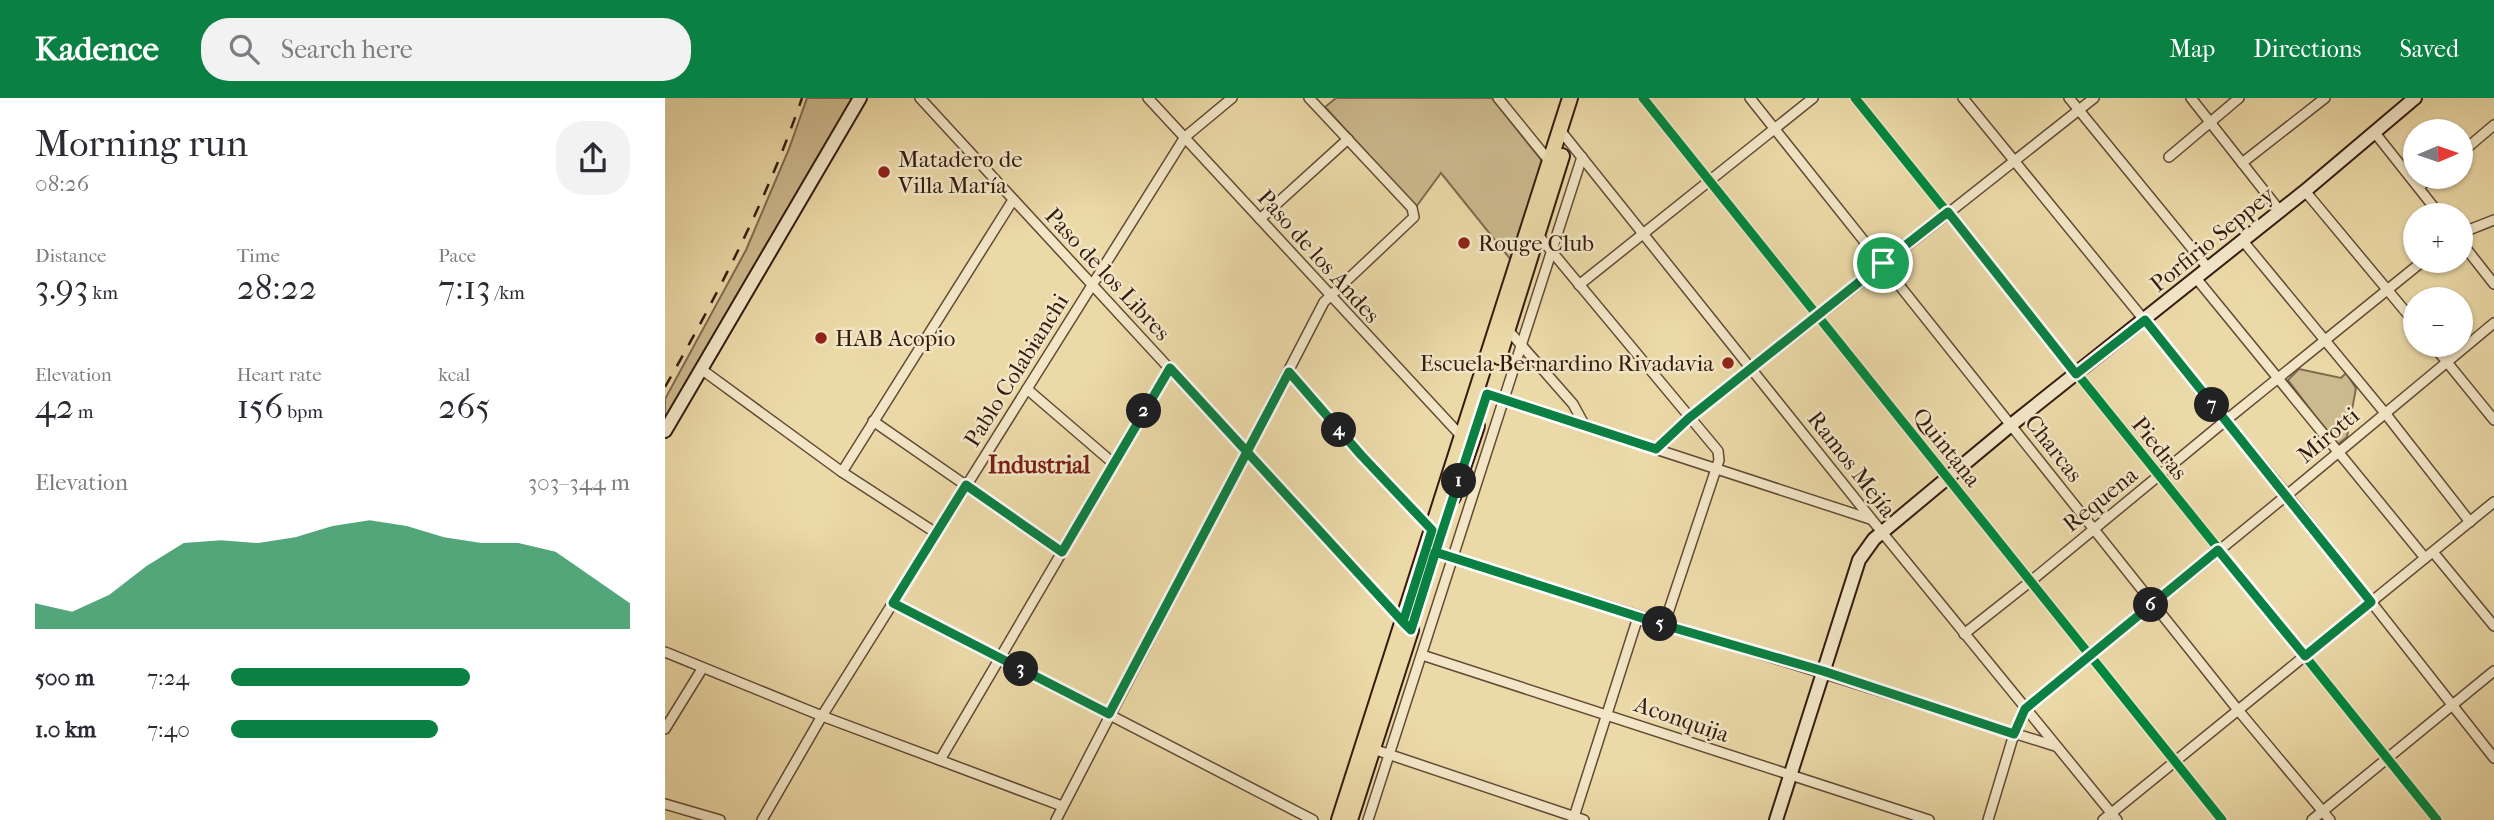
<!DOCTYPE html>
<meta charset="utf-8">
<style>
:root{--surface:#fff;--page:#f2f2f3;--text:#2b2b33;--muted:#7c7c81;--accent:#0b8043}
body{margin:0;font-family:"IM FELL French Canon",serif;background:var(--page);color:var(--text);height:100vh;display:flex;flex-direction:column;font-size:26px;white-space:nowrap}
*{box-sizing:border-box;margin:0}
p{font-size:23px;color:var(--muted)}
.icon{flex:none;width:38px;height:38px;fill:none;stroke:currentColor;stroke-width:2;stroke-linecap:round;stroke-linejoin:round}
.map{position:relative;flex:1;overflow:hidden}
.side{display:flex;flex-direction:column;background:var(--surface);width:665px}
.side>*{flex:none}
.needle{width:46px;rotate:88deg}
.controls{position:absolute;left:1738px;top:21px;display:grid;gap:14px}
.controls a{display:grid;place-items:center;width:70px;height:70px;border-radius:50%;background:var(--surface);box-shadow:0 2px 5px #0004;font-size:35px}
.pin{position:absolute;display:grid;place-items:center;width:60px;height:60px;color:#fff;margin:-30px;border:4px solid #fff;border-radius:50%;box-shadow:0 2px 7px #0007}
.km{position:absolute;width:35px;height:35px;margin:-18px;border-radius:50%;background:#222;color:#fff;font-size:19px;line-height:35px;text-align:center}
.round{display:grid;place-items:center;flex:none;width:74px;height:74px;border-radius:28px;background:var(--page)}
.overview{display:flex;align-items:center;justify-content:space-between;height:119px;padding:0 35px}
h1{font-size:38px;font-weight:600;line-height:52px}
.figures{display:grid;grid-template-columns:repeat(3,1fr);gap:10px;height:119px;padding:7px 35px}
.figures div{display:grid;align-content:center}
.figures b{font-size:35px;font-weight:600}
.figures small{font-size:19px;font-weight:400}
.figures p{font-size:19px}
.chart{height:196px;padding:14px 35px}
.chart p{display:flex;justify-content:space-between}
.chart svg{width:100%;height:126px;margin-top:7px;fill:var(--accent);opacity:.7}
ul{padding:0 35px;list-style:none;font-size:23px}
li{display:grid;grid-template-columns:112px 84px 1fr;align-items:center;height:52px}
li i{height:18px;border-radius:9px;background:var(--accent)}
header{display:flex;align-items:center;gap:42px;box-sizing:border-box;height:98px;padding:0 35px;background:var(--accent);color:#fff}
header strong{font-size:33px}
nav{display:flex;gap:38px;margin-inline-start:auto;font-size:24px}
.search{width:490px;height:63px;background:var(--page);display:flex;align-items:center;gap:18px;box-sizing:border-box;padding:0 24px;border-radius:28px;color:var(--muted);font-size:26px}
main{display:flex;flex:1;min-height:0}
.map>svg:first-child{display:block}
.green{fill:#ccb98e;stroke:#806a50;stroke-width:2}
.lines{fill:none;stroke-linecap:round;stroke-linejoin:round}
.minor-casing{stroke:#624a36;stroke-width:12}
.secondary-casing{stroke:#341b11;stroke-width:16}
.primary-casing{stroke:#341b11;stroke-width:18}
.minor{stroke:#f2e6c6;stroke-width:9}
.secondary{stroke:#f2e6c6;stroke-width:12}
.primary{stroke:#ebd9a7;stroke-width:14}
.rail{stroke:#341b11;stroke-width:2.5;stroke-dasharray:12 12;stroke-linecap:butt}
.cycleway-casing{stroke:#f2e6c6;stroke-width:13}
.cycleway{stroke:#00873e;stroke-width:9}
.route-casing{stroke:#fff;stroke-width:14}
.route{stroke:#0b8043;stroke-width:9}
.poi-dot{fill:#8f2418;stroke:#f2e6c6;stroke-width:2.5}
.labels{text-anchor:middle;stroke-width:5;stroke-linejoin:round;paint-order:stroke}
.poi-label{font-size:23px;fill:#341b11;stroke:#f2e6c6;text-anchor:start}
.street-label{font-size:23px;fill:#341b11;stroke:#f2e6c6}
.neighbourhood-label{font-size:24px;font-weight:bold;fill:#7a1f14;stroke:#f2e6c6}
</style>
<header>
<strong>Kadence</strong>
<div class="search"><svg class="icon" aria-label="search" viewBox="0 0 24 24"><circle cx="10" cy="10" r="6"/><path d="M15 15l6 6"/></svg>Search here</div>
<nav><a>Map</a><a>Directions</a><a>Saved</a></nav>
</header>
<main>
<section class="side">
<div class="overview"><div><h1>Morning run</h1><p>08:26</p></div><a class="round"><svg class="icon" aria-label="share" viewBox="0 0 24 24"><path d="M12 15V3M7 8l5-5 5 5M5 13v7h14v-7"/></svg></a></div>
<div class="figures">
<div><p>Distance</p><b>3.93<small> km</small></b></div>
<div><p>Time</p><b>28:22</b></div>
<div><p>Pace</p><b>7:13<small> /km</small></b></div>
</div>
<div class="figures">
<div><p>Elevation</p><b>42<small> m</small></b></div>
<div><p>Heart rate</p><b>156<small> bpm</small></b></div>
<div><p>kcal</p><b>265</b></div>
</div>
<div class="chart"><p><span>Elevation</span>303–344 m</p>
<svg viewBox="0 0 160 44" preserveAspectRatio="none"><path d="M0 44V35L10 38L20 32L30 22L40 14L50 13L60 14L70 12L80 8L90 6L100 8L110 12L120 14L130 14L140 17L150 26L160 35V44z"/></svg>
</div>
<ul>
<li><b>500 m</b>7:24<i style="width:60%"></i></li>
<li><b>1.0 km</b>7:40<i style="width:52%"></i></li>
</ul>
</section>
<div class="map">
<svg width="1829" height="722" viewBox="0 0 1829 722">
<rect width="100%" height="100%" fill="#ebd9a7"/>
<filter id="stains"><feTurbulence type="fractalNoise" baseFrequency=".00286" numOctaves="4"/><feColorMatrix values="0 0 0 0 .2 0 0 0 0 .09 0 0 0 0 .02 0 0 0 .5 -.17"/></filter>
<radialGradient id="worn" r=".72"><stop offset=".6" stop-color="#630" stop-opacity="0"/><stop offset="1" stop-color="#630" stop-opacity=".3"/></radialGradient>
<g class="green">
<polygon points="142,0 189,0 0,326 0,301 81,152 124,51"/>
<polygon points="671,0 827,0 877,63 846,162 776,75 751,109 660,9"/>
<polygon points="1634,271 1676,280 1681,275 1691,290 1682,339 1672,347 1623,282"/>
</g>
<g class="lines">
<defs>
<g id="minor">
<polyline points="255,0 740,526"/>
<polyline points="483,0 798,340"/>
<polyline points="833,0 885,64"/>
<polyline points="978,0 1557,722"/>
<polyline points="1085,0 1573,612 1665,722"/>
<polyline points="1190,0 1772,722"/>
<polyline points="1298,0 1622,397 1829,660"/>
<polyline points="1404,0 1543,170"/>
<polyline points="1526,0 1615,113"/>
<polyline points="895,32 1216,433 1452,722"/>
<polyline points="1710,35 1775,117"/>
<polyline points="1796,55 1829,27"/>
<polyline points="1504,59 1574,0"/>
<polyline points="1577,65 1660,0"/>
<polyline points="1754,89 1766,79"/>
<polyline points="1640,93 1750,225"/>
<polyline points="595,121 683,41"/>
<polyline points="1796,135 1829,122"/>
<polyline points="873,137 1053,353 1054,362 999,527"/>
<polyline points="1578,143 1720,315 1805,424"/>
<polyline points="1796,144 1829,186"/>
<polyline points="1531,180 1760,460"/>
<polyline points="914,187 1148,0"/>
<polyline points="843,232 908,306 920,328"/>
<polyline points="1768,247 1829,322"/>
<polyline points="36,271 177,374 271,435"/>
<polyline points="624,274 696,357 767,432"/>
<polyline points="362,291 448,365"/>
<polyline points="822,296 1205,421"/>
<polyline points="208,323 397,454"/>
<polyline points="991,351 1024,320 1429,0"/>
<polyline points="177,374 348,102"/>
<polyline points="770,454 1390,648"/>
<polyline points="1768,454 1829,528"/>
<polyline points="228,505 648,722"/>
<polyline points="1299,536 1366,483 1560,323 1758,163"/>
<polyline points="0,554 157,618 397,708"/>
<polyline points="757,557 1264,722"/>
<polyline points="0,631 37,571"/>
<polyline points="708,651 919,722"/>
<polyline points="275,662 505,270"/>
<polyline points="0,706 55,722"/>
<polyline points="97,722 157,618 520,39 567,0"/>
<polyline points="391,722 659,204 749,119 747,110 644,0"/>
<polyline points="703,722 917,59"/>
<polyline points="908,722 973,519"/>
<polyline points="1323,722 1349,636 1360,611 1622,397 1829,225"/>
<polyline points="1438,722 1829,404"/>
<polyline points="1647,722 1829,573"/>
</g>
<g id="secondary">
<polyline points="0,333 195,0"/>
<polyline points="1111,722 1194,462 1209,441 1346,327 1640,93 1750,0"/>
</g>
<g id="primary">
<polyline points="834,259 897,58"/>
<polyline points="788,399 812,328"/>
<polyline points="674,722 905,0"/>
<polyline points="685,722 746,532"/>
</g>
</defs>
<use href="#minor" class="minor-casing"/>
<use href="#secondary" class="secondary-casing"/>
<use href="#primary" class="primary-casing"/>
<use href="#minor" class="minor"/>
<use href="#secondary" class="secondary"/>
<use href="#primary" class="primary"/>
<path class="rail" d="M0 289C53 196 102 102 137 0"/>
<defs>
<g id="cycleway">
<polyline points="978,0 1557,722"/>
<polyline points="1190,0 1772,722"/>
</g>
</defs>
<use href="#cycleway" class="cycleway-casing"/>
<use href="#cycleway" class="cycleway"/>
</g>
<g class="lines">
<defs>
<path id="route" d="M1218 165 1024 320 991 351 822 296 775 440 746 532 738 524 505 270 397 454 301 387 228 505 444 616C504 502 564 388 624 274L696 357 767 432 738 524 746 532 770 454 999 527 1158 573 1349 636 1360 611 1553 452 1640 558 1706 504 1480 222 1411 276 1283 114 1218 165"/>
</defs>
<use href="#route" class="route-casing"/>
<use href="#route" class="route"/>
</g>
<g class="poi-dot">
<circle cx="219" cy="74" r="7"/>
<circle cx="799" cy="145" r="7"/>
<circle cx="156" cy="240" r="7"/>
<circle cx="1063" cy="265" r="7"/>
</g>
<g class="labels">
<g class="poi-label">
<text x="233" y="69">Matadero de<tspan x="233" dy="26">Villa María</tspan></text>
<text x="813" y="153">Rouge Club</text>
<text x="170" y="248">HAB Acopio</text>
<text x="1049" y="273" text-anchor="end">Escuela Bernardino Rivadavia</text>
</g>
<g class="street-label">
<text transform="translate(1547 141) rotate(-39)" y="8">Porfirio Seppey</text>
<text transform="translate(654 158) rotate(48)" y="8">Paso de los Andes</text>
<text transform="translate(443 176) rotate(47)" y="8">Paso de los Libres</text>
<text transform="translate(351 272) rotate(-58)" y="8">Pablo Colabianchi</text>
<text transform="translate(1663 337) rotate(-40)" y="8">Mirotti</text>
<text transform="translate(1282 349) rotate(51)" y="8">Quintana</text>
<text transform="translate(1389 350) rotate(52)" y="8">Charcas</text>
<text transform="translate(1495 350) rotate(51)" y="8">Piedras</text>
<text transform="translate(1187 366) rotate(52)" y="8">Ramos Mejía</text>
<text transform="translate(1435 401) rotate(-39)" y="8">Requena</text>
<text transform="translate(1017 621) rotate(19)" y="8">Aconquija</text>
</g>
<g class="neighbourhood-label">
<text x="374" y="375">Industrial</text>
</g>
</g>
<rect width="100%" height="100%" filter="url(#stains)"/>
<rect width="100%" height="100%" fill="url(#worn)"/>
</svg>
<div class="controls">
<a><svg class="needle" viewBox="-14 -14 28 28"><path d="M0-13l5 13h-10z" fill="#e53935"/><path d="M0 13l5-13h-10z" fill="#7c7c81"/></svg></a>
<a>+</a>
<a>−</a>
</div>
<div class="pin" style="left:1218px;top:165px;background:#1e9e55"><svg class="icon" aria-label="arrive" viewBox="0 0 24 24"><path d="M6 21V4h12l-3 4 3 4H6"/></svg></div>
<b class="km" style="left:794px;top:383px">1</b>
<b class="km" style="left:479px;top:313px">2</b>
<b class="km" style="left:356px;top:571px">3</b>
<b class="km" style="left:674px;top:332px">4</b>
<b class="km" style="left:995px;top:526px">5</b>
<b class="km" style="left:1486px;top:507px">6</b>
<b class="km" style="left:1547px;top:307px">7</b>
</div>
</main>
